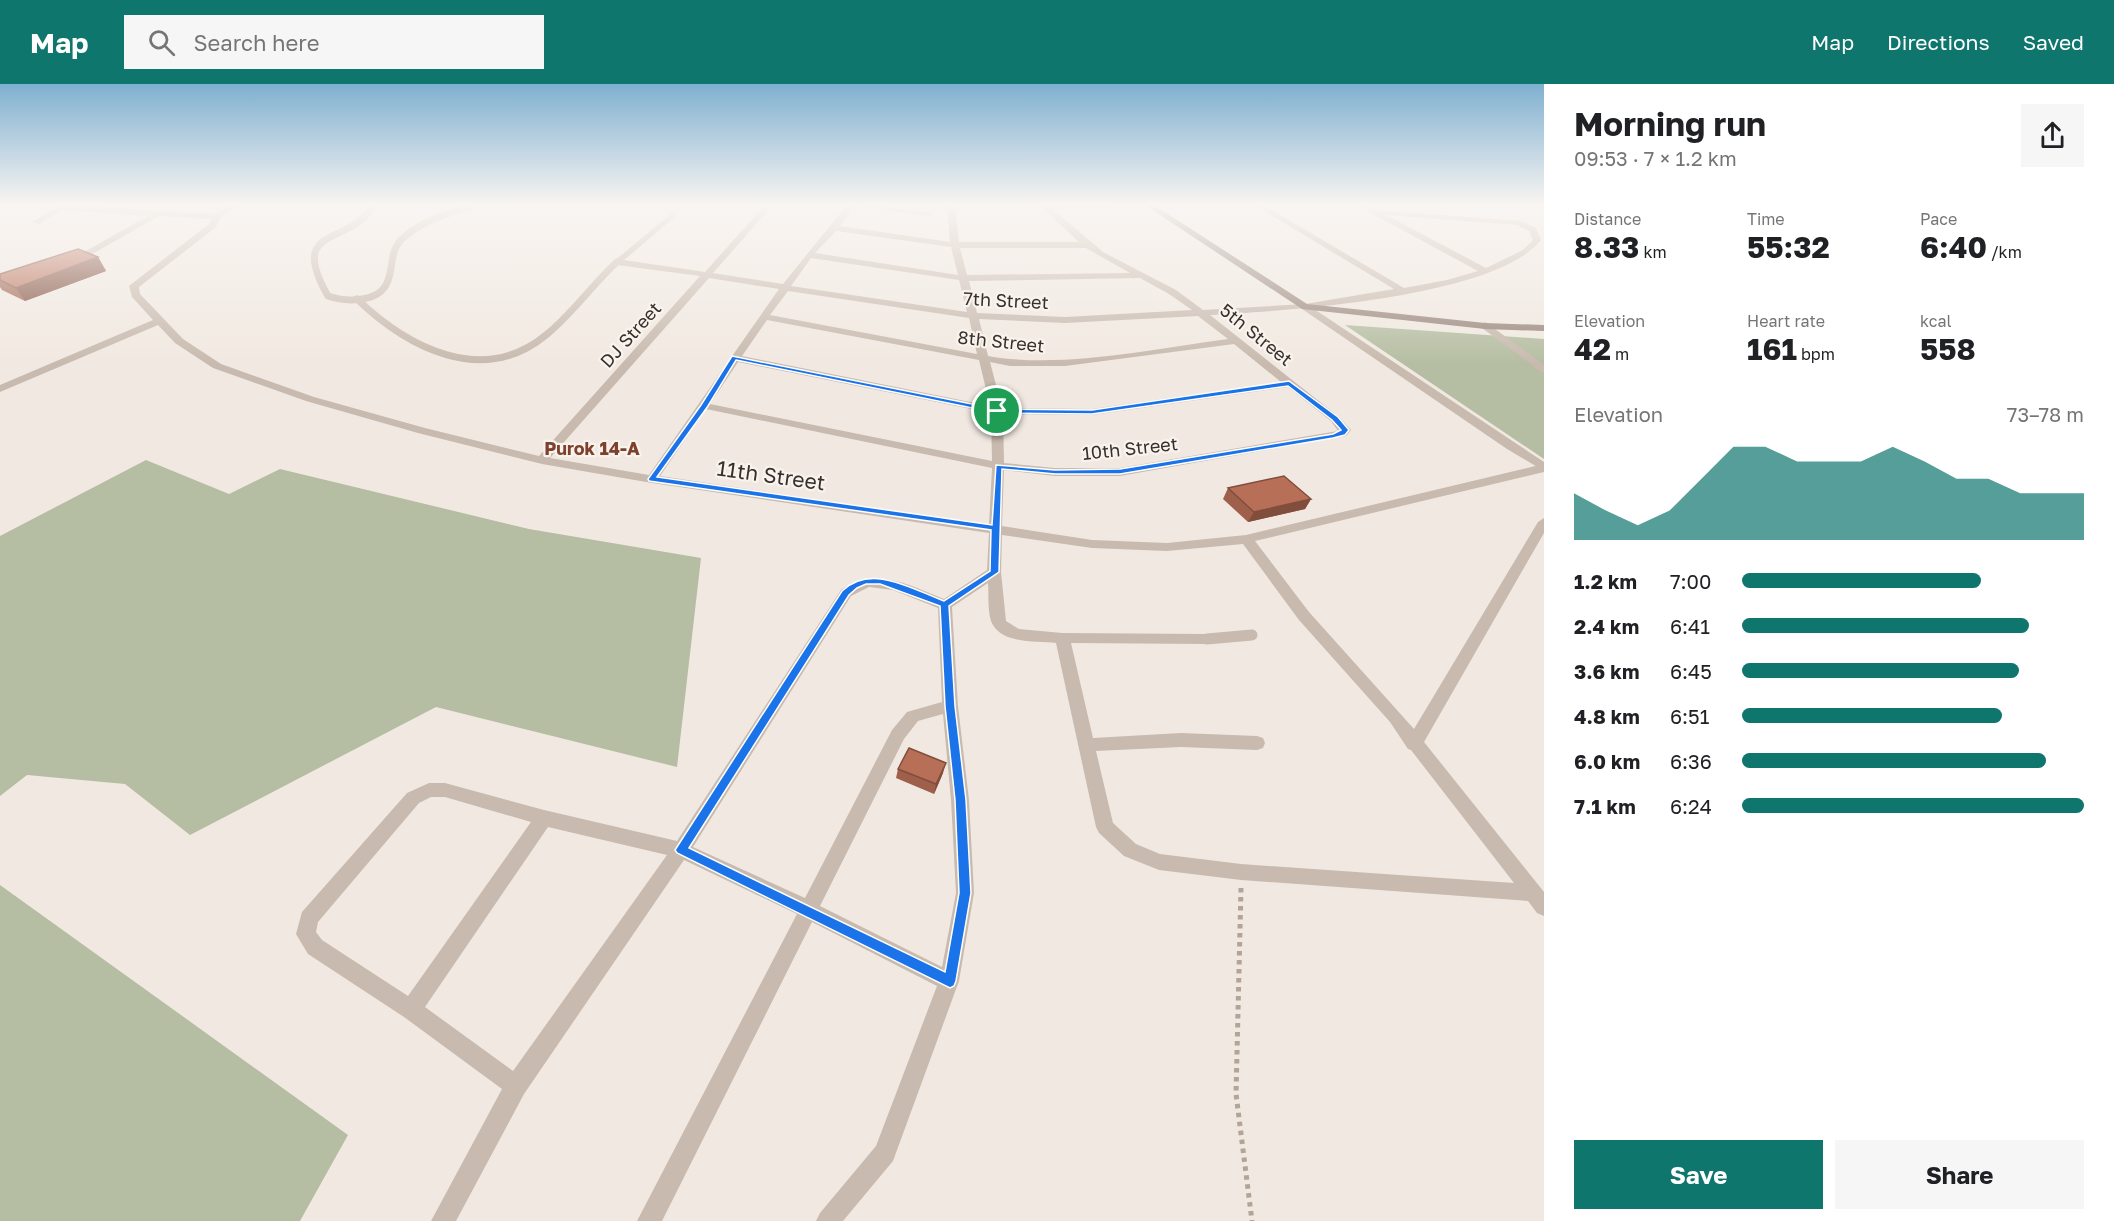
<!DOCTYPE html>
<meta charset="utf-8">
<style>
:root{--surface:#fff;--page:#f6f6f6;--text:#202124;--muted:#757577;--accent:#0f766e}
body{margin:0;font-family:"Golos Text",sans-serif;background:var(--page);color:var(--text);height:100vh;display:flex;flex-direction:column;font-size:22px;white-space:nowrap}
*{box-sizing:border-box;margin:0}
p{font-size:20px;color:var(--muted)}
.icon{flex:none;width:33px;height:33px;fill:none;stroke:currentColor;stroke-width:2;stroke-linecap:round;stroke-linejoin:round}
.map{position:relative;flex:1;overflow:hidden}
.panel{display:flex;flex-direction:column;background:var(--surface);width:570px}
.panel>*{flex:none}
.pin{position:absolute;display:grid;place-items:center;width:51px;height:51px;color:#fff;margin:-26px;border:3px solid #fff;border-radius:50%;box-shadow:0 2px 6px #0007}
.round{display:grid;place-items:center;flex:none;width:63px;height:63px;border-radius:0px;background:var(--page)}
.summary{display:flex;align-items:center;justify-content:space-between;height:102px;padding:0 30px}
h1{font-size:33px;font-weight:700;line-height:45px}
.figures{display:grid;grid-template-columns:repeat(3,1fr);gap:9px;height:102px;padding:6px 30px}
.figures div{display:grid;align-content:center}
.figures b{font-size:30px;font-weight:700}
.figures small{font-size:16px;font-weight:400}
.figures p{font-size:16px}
.chart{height:168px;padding:12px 30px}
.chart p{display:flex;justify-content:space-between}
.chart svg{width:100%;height:108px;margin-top:6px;fill:var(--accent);opacity:.7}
.primary-button{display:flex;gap:12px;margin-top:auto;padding:12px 30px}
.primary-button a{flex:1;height:69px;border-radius:0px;background:var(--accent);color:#fff;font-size:24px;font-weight:700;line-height:69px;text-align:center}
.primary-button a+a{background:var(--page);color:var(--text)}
ul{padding:0 30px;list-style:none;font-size:20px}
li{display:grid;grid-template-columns:96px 72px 1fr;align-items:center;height:45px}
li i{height:15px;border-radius:8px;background:var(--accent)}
header{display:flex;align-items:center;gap:36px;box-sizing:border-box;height:84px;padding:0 30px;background:var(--accent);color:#fff}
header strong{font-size:28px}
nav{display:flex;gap:33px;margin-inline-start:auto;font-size:21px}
.search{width:420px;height:54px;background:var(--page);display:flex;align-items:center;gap:15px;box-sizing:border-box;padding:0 21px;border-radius:0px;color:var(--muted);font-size:22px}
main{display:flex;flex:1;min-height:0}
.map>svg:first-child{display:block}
.green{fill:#b5bea2}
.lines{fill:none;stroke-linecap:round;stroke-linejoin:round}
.path{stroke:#b3a498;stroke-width:5;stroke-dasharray:4.5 4.5;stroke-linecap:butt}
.service-far2{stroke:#c8baae;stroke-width:7}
.service-far1{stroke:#c8baae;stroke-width:8}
.service{stroke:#c8baae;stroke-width:11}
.minor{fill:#c8baae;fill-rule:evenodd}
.tertiary{fill:#c8baae;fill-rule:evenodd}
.secondary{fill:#9b897f;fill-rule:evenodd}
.wall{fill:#9e5f4b}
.shaded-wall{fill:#814e3d}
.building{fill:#b86f57;stroke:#814e3d;stroke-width:1.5}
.route{fill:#1a73e8;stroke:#fff;stroke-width:1.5;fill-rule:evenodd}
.labels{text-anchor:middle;stroke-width:4.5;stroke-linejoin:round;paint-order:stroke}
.far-street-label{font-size:18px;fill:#372f2b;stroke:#f9f3ed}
.far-neighbourhood-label{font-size:18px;font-weight:bold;fill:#7d412d;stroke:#f9f3ed}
.street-label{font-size:21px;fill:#372f2b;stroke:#f9f3ed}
</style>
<header>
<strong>Map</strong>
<div class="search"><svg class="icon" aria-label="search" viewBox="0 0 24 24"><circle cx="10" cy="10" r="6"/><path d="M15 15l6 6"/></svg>Search here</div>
<nav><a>Map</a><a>Directions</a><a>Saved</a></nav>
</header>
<main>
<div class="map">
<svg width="1544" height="1137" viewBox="0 0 1544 1137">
<rect width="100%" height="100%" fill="#f1e9e1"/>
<g class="green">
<polygon points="1345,241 1544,255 1544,375"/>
<polygon points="146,376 229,410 280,385 529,445 701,474 677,683 436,623 190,751 125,700 27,691 0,712 0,452"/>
<polygon points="0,801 348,1051 300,1137 0,1137"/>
</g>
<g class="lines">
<polyline class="path" points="1241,804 1236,1010 1252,1137"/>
<g class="service-far2">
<path d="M373 121C352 163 286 139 328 212 345 218 378 219 387 199 394 184 389 169 401 156 419 137 449 130 472 121"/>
<path d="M357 215C408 264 483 303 546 251 572 230 592 201 617 178"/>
<polyline points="1485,242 1540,282"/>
</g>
<polyline class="service-far1" points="1538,281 1544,285"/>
<polyline class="service" points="1207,555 1252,551"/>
<path class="minor" d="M61 121 214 130 230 121H239L220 134 216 143 139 203 140 210 183 255 221 280 314 313 425 344 539 372 700 192 617 181 613 178 672 129H675V133L624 176 705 188 765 121H773L713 189 783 200 847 121H873L934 130 930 132 855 122 840 142 950 158 947 121H955L959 158H1079L1039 121H1119L1115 123 1054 126 1103 168 1176 206 1203 226 1305 220 1394 205 1254 121H1263L1404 204 1447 196 1478 187 1356 121H1365L1375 126 1522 137 1536 144 1541 156C1495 214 1284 227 1210 231L1339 333 1351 346 1346 352 1120 392H1055L1004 386 1002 442 1092 456 1167 459 1246 451 1544 380V388L1255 457 1309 528 1414 645 1538 438 1544 434V449L1424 658 1544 808V832L1537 829 1528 817 1241 796 1159 786 1124 772 1099 749 1096 743 1056 559C1037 557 1004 560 993 541 987 531 989 510 988 499L952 523 958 622 969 716 974 809 959 897 893 1077 843 1137H816L820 1129 876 1062 937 902 812 838 662 1137H637L797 830 684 776 524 1010 456 1137H431L502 1005 404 933 308 870 296 850 302 828 407 709 429 699H445L544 726 677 757 841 506C875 482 909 501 944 515L987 486 989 449 652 399 542 380 418 349 306 317 213 284 175 259 158 241 0 308V301L153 236 132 213 129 202 209 140 211 135 159 132 73 181 70 180V176L148 132 62 126 39 140 32 138ZM1386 131 1517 141 1529 147 1533 156 1523 166 1486 184ZM836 147 951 163 958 191 815 169ZM960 164H1086L1130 189 967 191ZM811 174 959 196 967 228 791 202ZM709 194 779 205 649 391 550 374ZM1140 194 1169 210 1192 226 1065 233 977 229 969 197ZM788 207 969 234 977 270 770 231ZM1198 232 1228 255C1154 265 1061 285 988 272L979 235 1065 239ZM767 236 979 276 990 322 742 272ZM1234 260 1281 298 1092 325 1002 324 990 278 1010 282H1065ZM738 278 991 329 992 377 710 320ZM1288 303 1331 337 1338 347 1120 384H1055L1004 379 1003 330 1092 331ZM706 325 992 384 989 441 660 392ZM1002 451 1092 464 1167 467 1243 460 1299 536 1390 638 1408 665 1411 666 1514 799 1241 780 1160 770 1136 760 1113 739 1096 667 1181 663 1257 666 1263 664 1265 659 1263 654 1257 652 1181 649 1093 654 1071 559 1207 560 1212 559 1214 555 1212 551 1207 550 1062 549 1019 545 1006 537 1001 488ZM869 503 893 506 938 524 942 618 907 628 892 646 805 814 693 763 851 512ZM943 630 951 716 956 809 942 883 820 822 904 655 918 637ZM431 713H445L531 738 408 912 322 856 316 848 318 838 419 719ZM548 743 667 771 513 987 425 923Z"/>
<polygon class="tertiary" points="1302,221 1308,221 1544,378 1544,387 1507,365 1302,225"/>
<polygon class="secondary" points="1145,121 1154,121 1307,220 1485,239 1544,241 1544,247 1485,245 1302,225"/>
</g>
<g class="wall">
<polygon points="98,173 106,187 25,217 2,206 0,203 0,190"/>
<polygon points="1228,404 1311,415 1305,425 1248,438 1223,415"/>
<polygon points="898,685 943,689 934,710 896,694"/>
</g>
<g class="shaded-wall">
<polygon points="98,173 106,187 25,217 16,204"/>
<polygon points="1311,415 1305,425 1248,438 1254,428"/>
<polygon points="946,679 943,689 934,710 936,700"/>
</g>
<g class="building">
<polygon points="78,165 98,173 16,204 0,196 0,190"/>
<polygon points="1284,392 1311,415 1254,428 1228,404"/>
<polygon points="909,664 946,679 936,700 898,685"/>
</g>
<linearGradient id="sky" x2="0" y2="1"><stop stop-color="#7fb0d0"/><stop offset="0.43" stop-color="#f9f5f2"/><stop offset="1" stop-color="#f9f5f2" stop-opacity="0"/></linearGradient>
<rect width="1544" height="280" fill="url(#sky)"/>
<path class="route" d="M732 272 997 325 1092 326 1289 297 1338 333 1349 346 1345 351 1333 354 1120 390H1055L1002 385 999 488 949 522 955 622 966 716 971 809 956 897 954 902 950 904 677 769 675 766 842 507C871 479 912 505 944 517L990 487 991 446 649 397 648 395 701 321ZM736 276 997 329 1092 330 1288 302 1332 336 1341 346 1333 350 1120 385 1055 386 996 381 992 441 657 393 708 322ZM866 500H880L940 522 945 622 955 716 959 809 945 888 689 764 849 511 857 504Z"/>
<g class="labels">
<g class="far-street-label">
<text transform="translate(1006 217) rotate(3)" y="6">7th Street</text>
<text transform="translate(631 251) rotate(-48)" y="6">DJ Street</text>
<text transform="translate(1256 251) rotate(39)" y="6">5th Street</text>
<text transform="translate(1001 258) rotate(6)" y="6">8th Street</text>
<text transform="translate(1130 365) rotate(-6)" y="6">10th Street</text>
</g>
<g class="far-neighbourhood-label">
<text x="592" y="371">Purok 14-A</text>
</g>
<g class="street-label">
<text transform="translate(771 392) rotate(8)" y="7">11th Street</text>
</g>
</g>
</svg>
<div class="pin" style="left:997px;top:327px;background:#1e9e55"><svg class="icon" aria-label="arrive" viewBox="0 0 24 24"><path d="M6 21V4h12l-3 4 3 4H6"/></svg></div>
</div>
<section class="panel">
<div class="summary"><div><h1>Morning run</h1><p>09:53 · 7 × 1.2 km</p></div><a class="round"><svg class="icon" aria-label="share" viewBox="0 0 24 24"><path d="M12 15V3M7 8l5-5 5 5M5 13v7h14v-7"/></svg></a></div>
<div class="figures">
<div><p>Distance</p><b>8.33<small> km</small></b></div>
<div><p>Time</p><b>55:32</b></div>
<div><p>Pace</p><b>6:40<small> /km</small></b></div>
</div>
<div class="figures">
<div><p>Elevation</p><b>42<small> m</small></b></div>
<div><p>Heart rate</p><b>161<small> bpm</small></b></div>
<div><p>kcal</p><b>558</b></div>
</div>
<div class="chart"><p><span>Elevation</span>73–78 m</p>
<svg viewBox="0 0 160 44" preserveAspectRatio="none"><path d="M0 44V25L10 32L20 38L30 32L40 19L50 6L60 6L70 12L80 12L90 12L100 6L110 12L120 19L130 19L140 25L150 25L160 25V44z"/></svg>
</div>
<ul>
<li><b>1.2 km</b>7:00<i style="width:70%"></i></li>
<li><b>2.4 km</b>6:41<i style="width:84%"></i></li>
<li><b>3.6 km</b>6:45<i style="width:81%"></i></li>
<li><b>4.8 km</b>6:51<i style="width:76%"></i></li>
<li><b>6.0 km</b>6:36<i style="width:89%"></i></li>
<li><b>7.1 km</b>6:24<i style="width:100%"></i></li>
</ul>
<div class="primary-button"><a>Save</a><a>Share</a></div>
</section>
</main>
